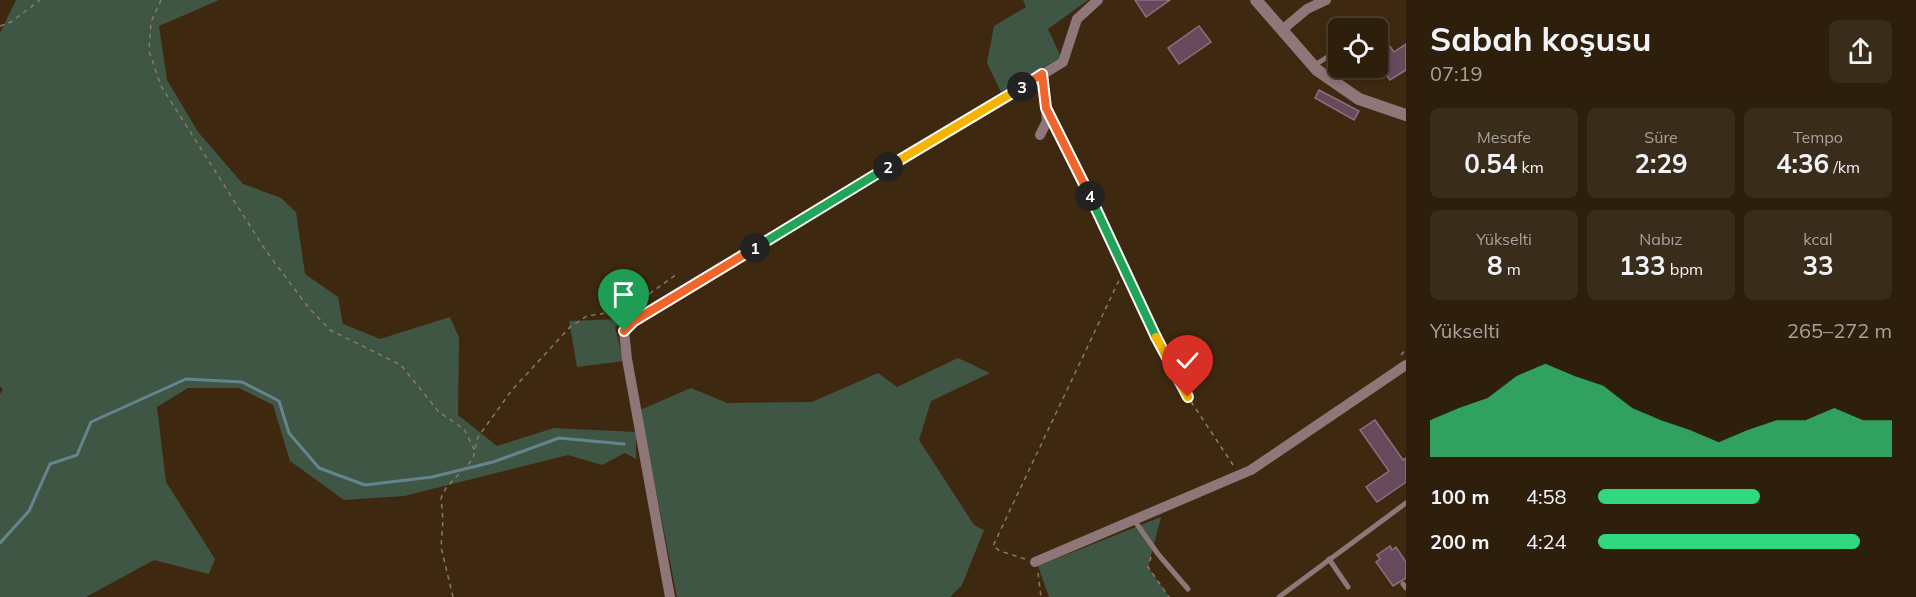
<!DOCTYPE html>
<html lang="tr">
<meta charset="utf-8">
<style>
:root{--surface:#2e1f0c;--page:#3a2c1a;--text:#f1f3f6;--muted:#a7a29d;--line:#493d2d;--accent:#31d882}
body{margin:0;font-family:Mulish,sans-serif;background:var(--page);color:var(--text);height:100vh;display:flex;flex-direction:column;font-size:22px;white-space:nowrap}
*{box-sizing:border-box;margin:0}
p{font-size:20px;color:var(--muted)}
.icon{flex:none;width:33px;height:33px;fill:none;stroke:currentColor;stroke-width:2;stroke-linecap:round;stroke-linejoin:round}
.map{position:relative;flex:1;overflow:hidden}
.side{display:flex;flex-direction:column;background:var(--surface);width:510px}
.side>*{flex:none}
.buttons{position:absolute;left:1328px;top:18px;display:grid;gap:12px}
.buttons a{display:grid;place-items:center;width:60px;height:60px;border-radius:9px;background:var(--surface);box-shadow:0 3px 9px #0003,0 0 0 2px var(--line);font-size:30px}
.pin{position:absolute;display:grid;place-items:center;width:51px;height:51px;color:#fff;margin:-62px -26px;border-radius:50% 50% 50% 0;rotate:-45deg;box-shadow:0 0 6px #0007}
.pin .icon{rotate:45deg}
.km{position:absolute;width:30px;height:30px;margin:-15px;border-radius:50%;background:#222;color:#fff;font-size:16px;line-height:30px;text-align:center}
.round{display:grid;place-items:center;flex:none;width:63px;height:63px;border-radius:9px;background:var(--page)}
.summary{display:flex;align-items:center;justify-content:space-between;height:102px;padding:0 24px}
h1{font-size:33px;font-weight:700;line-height:45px}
.figures{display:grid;grid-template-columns:repeat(3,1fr);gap:9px;height:102px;padding:6px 24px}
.figures div{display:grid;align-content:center;border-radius:9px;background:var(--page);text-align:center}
.figures b{font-size:26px;font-weight:700}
.figures small{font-size:16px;font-weight:400}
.figures p{font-size:16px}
.chart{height:168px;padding:12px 24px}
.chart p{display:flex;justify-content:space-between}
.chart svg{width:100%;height:108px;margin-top:6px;fill:var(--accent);opacity:.7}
ul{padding:0 24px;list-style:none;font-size:20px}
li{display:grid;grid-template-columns:96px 72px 1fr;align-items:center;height:45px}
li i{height:15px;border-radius:8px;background:var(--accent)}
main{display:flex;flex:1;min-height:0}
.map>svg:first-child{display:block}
.green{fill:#405644}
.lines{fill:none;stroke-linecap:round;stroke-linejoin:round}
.stream{stroke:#64848f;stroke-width:3}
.building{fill:#67495c;stroke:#8e6e82;stroke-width:1.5}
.path{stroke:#8a7964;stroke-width:1.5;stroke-dasharray:4.5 4.5;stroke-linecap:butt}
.service{stroke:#8e7679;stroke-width:5}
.minor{stroke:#8e7679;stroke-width:10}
.tertiary{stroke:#8e7679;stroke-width:12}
.split-1-casing{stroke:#fff;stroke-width:12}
.split-2-casing{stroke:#fff;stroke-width:12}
.split-3-casing{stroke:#fff;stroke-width:12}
.split-4-casing{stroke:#fff;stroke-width:12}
.split-5-casing{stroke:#fff;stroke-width:12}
.split-6-casing{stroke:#fff;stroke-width:12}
.split-1{stroke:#f0652b;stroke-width:8}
.split-2{stroke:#22a559;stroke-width:8}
.split-3{stroke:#f5b400;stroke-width:8}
.split-4{stroke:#f0652b;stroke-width:8}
.split-5{stroke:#22a559;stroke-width:8}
.split-6{stroke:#f5b400;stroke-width:8}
</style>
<main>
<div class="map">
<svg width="1406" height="597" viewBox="0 0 1406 597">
<rect width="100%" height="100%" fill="#3e2910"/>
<g class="green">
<polygon points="16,0 219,0 159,26 167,80 198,132 243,184 281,198 296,212 305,274 338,297 343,324 380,339 450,317 459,338 458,415 497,446 554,428 636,432 636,459 625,453 602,465 568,455 404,496 344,500 290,461 273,405 239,388 188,388 157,407 166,482 215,559 209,574 154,560 86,597 0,597 0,394 3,390 0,386 0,33"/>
<polygon points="1023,0 1088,0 1048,29 1061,57 1001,92 987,63 994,26 1026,7"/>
<polygon points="621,319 615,328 624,361 577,367 569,321"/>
<polygon points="958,358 990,373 931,401 919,440 974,525 984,530 962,585 950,597 677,597 640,410 691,388 727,403 812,402 878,373 897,387"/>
<polygon points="1161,517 1148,567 1169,597 1049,597 1038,566"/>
</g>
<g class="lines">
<polyline class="stream" points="0,543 29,511 50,464 77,455 91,422 186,379 242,382 279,401 289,433 319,468 365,485 432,477 493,462 559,438 624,444"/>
</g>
<g class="building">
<polygon points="1135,0 1170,0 1146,17"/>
<polygon points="1199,26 1211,42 1179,64 1168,48"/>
<polygon points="1377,42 1382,50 1389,45 1394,52 1406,44 1406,70 1390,80 1384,72 1376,78 1369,68 1377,68"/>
<polygon points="1319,90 1359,111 1354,120 1315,98"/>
<polygon points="1375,420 1403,460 1406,458 1406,482 1377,502 1366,487 1389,471 1360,430"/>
<polygon points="1390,546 1392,550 1396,547 1406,562 1406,578 1393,586 1376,562 1380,559 1377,555"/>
</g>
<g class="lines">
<g class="path">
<polyline points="161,0 151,22 149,51 161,86 266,251 309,308 330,330 401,365 439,412 464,429 475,451"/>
<polyline points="0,26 11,22 40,0"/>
<polyline points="1056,127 1170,365 1188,397 1233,465"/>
<polyline points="1401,355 1406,349"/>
<polyline points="1151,557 1148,567 1169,597"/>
<polyline points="1025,559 1000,551 993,546 1123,272"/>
<polyline points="1038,573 1041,597"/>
<polyline points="453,597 441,547 443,520 441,498 446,488 473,459 478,437 512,390 570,327 587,316 612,312 638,302 677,274"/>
</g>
<g class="service">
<polyline points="1315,65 1338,50"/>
<polyline points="1134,520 1158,554 1188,589"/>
<polyline points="1329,559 1348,587"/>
<polyline points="1403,584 1406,588"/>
<polyline points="1279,597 1406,503"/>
</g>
<g class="minor">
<polyline points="1282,30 1307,9 1326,0"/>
<polyline points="1040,135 1047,121 1043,74"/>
<polyline points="1035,562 1251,470 1406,365"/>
<polyline points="670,597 627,359 624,331 634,321 1063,62 1077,19 1098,0"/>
</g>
<polyline class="tertiary" points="1256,0 1317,70 1359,99 1406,115"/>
</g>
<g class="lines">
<defs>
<polyline id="split-1" points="624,331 634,321 755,248"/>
<polyline id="split-2" points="755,248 888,167"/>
<polyline id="split-3" points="888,167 1022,87"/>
<polyline id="split-4" points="1022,87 1042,74 1046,108 1090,196"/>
<polyline id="split-5" points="1090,196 1156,337"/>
<polyline id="split-6" points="1156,337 1188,397"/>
</defs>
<use href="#split-1" class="split-1-casing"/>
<use href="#split-2" class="split-2-casing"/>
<use href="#split-3" class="split-3-casing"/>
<use href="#split-4" class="split-4-casing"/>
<use href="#split-5" class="split-5-casing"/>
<use href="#split-6" class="split-6-casing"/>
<use href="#split-1" class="split-1"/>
<use href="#split-2" class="split-2"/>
<use href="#split-3" class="split-3"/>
<use href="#split-4" class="split-4"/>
<use href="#split-5" class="split-5"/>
<use href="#split-6" class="split-6"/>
</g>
</svg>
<div class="buttons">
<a><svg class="icon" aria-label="locate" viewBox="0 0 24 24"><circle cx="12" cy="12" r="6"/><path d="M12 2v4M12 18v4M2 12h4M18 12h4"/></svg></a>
</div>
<div class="pin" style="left:624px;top:331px;background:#1e9e55"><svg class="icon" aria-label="arrive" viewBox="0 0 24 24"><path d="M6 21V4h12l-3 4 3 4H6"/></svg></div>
<div class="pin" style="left:1188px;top:397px;background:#d93025"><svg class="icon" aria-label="check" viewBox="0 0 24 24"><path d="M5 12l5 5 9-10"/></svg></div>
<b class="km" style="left:755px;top:248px">1</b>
<b class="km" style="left:888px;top:167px">2</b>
<b class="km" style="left:1022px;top:87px">3</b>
<b class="km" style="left:1090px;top:196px">4</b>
</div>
<section class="side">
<div class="summary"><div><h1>Sabah koşusu</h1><p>07:19</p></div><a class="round"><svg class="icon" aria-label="share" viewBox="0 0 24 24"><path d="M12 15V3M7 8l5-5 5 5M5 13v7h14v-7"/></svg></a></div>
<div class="figures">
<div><p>Mesafe</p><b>0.54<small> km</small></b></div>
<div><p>Süre</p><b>2:29</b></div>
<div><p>Tempo</p><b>4:36<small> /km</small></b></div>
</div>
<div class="figures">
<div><p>Yükselti</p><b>8<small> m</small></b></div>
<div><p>Nabız</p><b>133<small> bpm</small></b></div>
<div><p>kcal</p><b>33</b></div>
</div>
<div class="chart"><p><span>Yükselti</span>265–272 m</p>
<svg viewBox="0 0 160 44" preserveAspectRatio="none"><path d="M0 44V29L10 24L20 20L30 11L40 6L50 11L60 15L70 24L80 29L90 33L100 38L110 33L120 29L130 29L140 24L150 29L160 29V44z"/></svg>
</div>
<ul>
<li><b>100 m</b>4:58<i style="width:55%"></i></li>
<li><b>200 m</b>4:24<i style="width:89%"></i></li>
</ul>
</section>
</main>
